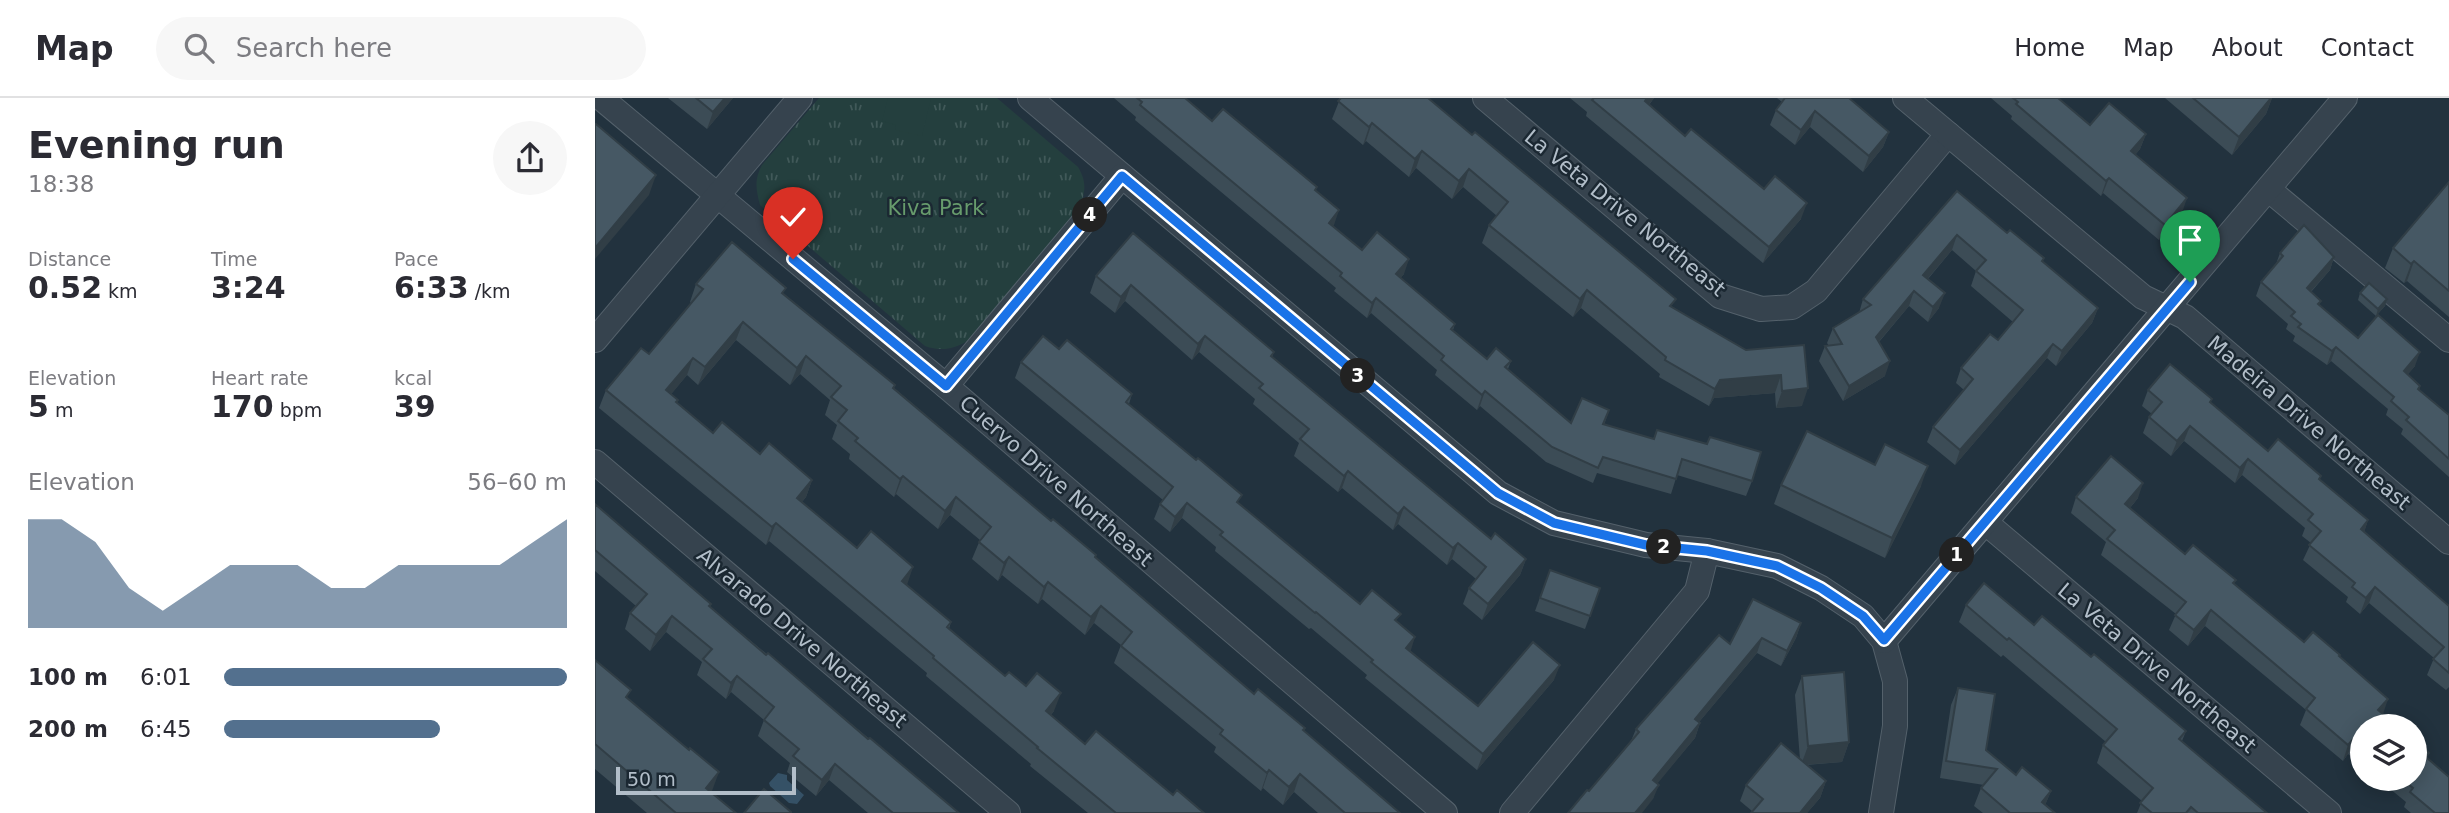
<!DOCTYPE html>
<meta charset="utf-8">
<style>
:root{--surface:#fff;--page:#f7f7f7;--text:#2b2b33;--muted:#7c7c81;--line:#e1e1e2;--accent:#53708e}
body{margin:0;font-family:"DejaVu Sans",sans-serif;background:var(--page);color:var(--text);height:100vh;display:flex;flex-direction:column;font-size:26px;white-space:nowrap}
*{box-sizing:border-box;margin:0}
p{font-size:23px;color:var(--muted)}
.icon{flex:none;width:38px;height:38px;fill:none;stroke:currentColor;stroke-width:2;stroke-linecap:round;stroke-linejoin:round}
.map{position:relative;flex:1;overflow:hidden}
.sheet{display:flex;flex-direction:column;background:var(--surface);width:595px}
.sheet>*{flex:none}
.tools{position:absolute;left:1755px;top:616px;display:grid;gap:14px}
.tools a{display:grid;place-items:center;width:77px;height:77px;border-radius:50%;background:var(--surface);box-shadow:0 4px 18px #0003;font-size:35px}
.scale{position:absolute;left:21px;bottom:18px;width:180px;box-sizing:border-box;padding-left:7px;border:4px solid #b2bec9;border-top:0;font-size:19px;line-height:24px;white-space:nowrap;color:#b2bec9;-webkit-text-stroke:5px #1b2832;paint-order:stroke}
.pin{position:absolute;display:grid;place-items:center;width:60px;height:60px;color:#fff;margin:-72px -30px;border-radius:50% 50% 50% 0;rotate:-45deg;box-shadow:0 0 7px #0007}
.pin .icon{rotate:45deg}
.km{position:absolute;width:35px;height:35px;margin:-18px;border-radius:50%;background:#222;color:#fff;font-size:19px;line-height:35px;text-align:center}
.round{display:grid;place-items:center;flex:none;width:74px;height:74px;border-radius:37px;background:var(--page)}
.overview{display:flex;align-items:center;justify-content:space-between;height:119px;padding:0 28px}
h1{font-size:38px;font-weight:800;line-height:52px}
.stats{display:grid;grid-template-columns:repeat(3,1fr);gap:10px;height:119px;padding:7px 28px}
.stats div{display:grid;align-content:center}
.stats b{font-size:30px;font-weight:800}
.stats small{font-size:19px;font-weight:400}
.stats p{font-size:19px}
.chart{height:196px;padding:14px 28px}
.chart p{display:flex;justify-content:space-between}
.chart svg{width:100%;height:126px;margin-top:7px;fill:var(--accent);opacity:.7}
ul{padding:0 28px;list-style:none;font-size:23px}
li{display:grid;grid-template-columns:112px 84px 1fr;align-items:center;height:52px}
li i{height:18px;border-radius:9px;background:var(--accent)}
header{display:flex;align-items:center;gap:42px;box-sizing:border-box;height:98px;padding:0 35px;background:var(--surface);border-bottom:2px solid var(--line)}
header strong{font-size:33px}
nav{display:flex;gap:38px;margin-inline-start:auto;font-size:24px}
.search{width:490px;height:63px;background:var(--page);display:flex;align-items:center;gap:18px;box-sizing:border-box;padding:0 24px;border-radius:38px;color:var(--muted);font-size:26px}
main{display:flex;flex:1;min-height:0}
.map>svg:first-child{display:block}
.park{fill:url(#park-tufts)}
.garden{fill:#243f3e}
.water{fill:#355166}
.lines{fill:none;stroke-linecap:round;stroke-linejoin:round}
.minor-casing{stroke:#54616b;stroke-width:26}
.minor{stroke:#36434e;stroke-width:24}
.wall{fill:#3c4c56}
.shaded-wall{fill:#313e46}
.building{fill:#465864;stroke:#313e46;stroke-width:2}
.route-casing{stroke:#fff;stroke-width:14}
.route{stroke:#1a73e8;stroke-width:9}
.labels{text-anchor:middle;stroke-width:5;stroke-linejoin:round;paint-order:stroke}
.park-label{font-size:21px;fill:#679b6c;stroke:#1b2832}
.street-label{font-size:21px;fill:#b2bec9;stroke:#1b2832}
</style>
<header>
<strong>Map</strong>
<div class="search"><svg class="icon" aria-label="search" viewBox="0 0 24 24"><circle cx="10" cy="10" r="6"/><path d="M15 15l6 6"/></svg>Search here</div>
<nav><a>Home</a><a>Map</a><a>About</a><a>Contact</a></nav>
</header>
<main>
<section class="sheet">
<div class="overview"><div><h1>Evening run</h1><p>18:38</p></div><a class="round"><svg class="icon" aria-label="share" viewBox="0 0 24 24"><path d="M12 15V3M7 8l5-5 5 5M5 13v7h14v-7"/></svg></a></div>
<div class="stats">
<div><p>Distance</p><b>0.52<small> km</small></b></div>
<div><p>Time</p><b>3:24</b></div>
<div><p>Pace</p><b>6:33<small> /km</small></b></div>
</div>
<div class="stats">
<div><p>Elevation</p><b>5<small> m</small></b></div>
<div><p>Heart rate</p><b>170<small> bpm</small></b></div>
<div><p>kcal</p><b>39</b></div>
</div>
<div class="chart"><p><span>Elevation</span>56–60 m</p>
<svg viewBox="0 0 160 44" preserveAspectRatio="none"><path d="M0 44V6L10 6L20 14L30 30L40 38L50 30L60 22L70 22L80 22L90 30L100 30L110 22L120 22L130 22L140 22L150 14L160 6V44z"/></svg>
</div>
<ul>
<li><b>100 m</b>6:01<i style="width:100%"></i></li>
<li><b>200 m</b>6:45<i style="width:63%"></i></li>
</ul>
</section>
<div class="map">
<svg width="1854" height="715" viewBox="0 0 1854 715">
<defs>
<pattern id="park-tufts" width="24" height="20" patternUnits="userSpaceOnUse" patternTransform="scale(1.75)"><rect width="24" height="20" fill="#243f3e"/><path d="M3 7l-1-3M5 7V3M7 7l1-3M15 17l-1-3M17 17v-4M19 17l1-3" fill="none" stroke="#415959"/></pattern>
</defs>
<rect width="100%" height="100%" fill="#22323e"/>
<path class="park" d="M224 0H402L483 69C493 86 490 97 482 114L374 242C359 251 347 254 330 248L165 107C161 91 159 82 167 67Z"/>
<polygon class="garden" points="293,0 336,0 327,38 300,32 301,27 287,23"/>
<polygon class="water" points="183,675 192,677 192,682 209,697 202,706 194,705 175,688 174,685"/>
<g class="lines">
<defs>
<g id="minor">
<polyline points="6,0 351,288 850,715"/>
<polyline points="435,0 903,395 959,425 1051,447 1112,453 1182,468 1226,490 1268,518 1289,543 1300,583 1300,628 1286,715"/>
<polyline points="890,0 1125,198 1166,211 1197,209 1221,193 1353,36"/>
<polyline points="1310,0 1548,199 1590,219 1854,444"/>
<polyline points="1673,91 1854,242"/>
<polyline points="0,242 205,0"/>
<polyline points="351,288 527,78"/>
<polyline points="0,364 413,715"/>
<polyline points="1391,425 1734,715"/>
<polyline points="1289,543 1750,0"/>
<polyline points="917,715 1102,493 1112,453"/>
</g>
</defs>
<use href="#minor" class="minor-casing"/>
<use href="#minor" class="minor"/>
</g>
<g class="wall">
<polygon points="73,0 138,0 112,31"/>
<polygon points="519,0 590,0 617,23 722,89 720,92 738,128 767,152 809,176 805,180 860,226 858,232 892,261 916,263 913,271 976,325 1014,312 1009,327 1058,341 1062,332 1157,383 1151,398 1082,377 1076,396 1002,375 998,385 951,364 885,308 882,312 840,277 842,272 776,215 772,220 739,193 741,190 540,22 541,19"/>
<polygon points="744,0 833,0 1078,210 1151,252 1209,247 1207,308 1181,310 1180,295 1119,300 1114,308 1064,279 1065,276 986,210 978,219 887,145 894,127 902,118 868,89 857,101 821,70 814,79 771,43 768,47 737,21 745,1"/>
<polygon points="975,0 1059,0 1054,7 1090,38 1169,91 1206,121 1168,165 991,18 992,14"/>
<polygon points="1182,0 1254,0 1294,34 1288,49 1268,74 1215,29 1200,47 1175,27 1181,12 1187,4"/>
<polygon points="1396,0 1463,0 1495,27 1551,36 1545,51 1540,57 1587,115 1564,142 1508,95 1506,98 1416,21 1417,18"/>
<polygon points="1570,0 1677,0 1671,16 1637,57"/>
<polygon points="1854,84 1854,219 1812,183 1809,185 1790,170 1798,150"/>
<polygon points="1362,93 1503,210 1497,225 1461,268 1452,260 1360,367 1332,344 1338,329 1369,292 1361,285 1366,270 1403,242 1418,224 1376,188 1381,173 1357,152 1333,181 1344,210 1333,224 1314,208 1284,244 1290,278 1248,303 1224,263 1230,248 1234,248 1232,245 1238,230 1264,215 1268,201"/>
<polygon points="538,135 679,254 677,259 896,441 931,461 925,477 887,522 868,506 874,490 881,481 857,461 852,467 803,426 798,432 747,390 743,394 699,358 704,345 658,306 660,301 604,254 597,262 530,203 520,215 495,195 501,178"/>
<polygon points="1685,155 1739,159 1735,172 1716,194 1726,203 1724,207 1763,240 1820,268 1812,277 1825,288 1824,292 1854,317 1854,379 1806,336 1808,331 1791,317 1793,311 1736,263 1732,267 1698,243 1700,238 1691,231 1693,226 1661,198 1666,184 1681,166"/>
<polygon points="101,186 189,196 300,287 299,290 500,460 659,596 710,630 709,633 805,715 723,715 699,694 688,707 668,690 666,693 619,654 621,649 519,565 526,547 499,525 490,537 447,501 443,506 407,477 403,483 377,461 385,442 355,417 343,431 301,396 299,399 254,361 255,356 237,341 242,327 230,317 235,302 205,276 195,287 141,242 103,287 92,277 76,296 83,302 82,304 118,335 165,356 217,382 211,399 207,404 262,450 312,487 356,524 354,531 410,578 459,613 456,617 490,646 609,715 493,715 435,668 436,666 331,578 332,575 174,443 171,447 4,310 11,292 54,256 96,205 95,204"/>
<polygon points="1765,195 1792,201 1790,208 1781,218 1763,202"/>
<polygon points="464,251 537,296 534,306 644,406 765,506 803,524 815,553 883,608 959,582 882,672 770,580 772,577 716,530 714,531 620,453 621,449 587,420 575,434 559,421 565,406 568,402 420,280 426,264"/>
<polygon points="1553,292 1616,305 1673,353 1725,382 1773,422 1769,434 1854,508 1854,589 1851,592 1832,577 1839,560 1774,505 1765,516 1751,504 1753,499 1708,462 1716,445 1707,438 1710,430 1647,377 1640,385 1589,343 1576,358 1548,335 1554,319 1557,316 1547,308"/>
<polygon points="1280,367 1326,388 1290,460 1179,406 1186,387"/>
<polygon points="1481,399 1543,400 1535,410 1590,456 1639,486 1709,544 1744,559 1768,628 1768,668 1753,656 1748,663 1705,627 1711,612 1610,528 1593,548 1574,532 1581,516 1506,457 1511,444 1476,415"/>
<polygon points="0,406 116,506 115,509 364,715 273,715 234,682 221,698 192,674 195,665 163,638 169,622 136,594 131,601 102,577 107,564 71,534 55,553 30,531 35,515 41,508 0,473"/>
<polygon points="955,472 1005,490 990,531 940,513"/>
<polygon points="1371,507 1439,527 1496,559 1591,633 1587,643 1672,715 1542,715 1547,703 1502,665 1508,647 1511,644 1408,557 1406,559 1364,524"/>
<polygon points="1206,525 1201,540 1186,568 1162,555 1104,624 1105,625 1100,640 1062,685 1058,701 994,693 1036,643 1041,631 1135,546"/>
<polygon points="0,562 33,601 117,693 116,694 141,715 52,715 0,671"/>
<polygon points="1207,578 1254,644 1247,664 1211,667 1231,683 1225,700 1212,715 1156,715 1157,713 1145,703 1151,687 1205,662 1200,597"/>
<polygon points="1363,590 1391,652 1421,677 1456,693 1450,707 1460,715 1388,715 1379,708 1386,690 1389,687 1345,680 1356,607"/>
<polygon points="1832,661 1854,715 1816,715 1809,709 1811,704 1783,681 1820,681"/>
</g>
<g class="shaded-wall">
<polygon points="130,0 138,0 112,31 118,14"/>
<polygon points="1052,0 1059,0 1044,19 1050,3"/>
<polygon points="1676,0 1677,0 1671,16 1637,57 1644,39"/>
<polygon points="1220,13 1215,29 1200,47 1206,32"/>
<polygon points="777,25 771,43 768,47 774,29"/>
<polygon points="1294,34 1288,49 1268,74 1274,58"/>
<polygon points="1551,36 1545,51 1531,68 1536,53"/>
<polygon points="827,53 821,70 814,79 820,61"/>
<polygon points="874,71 868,89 857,101 864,83"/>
<polygon points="61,77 54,97 0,161 0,150"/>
<polygon points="1514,80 1508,95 1506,98 1511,83"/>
<polygon points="1592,100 1587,115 1564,142 1570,127"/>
<polygon points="1212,105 1206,121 1168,165 1174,149"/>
<polygon points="744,112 739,127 728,140 734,125"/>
<polygon points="1362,137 1357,152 1323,192 1328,177"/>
<polygon points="1739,159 1735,172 1707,203 1712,190"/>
<polygon points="814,161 809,176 796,191 801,176"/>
<polygon points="1819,163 1812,183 1809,185 1816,166"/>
<polygon points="536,187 530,203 520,215 526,199"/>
<polygon points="992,192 986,210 978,219 985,201"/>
<polygon points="1319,193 1314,208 1275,254 1281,239"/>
<polygon points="1350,195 1344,210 1333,224 1338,209"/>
<polygon points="781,200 776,215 772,220 777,205"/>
<polygon points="1792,201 1790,208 1781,218 1783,211"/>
<polygon points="1503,210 1497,225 1461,268 1467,253"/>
<polygon points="148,224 141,242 103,287 110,269"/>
<polygon points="610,238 604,254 597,262 603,246"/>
<polygon points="1458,246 1452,260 1360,367 1365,352"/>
<polygon points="1741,249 1736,263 1732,267 1737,253"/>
<polygon points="1825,254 1820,268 1804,287 1809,273"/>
<polygon points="211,258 205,276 195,287 202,270"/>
<polygon points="98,260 92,277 65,310 71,292"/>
<polygon points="1295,263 1290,278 1248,303 1254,288"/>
<polygon points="1186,277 1180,295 1119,300 1114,308 1120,291 1125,282"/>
<polygon points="1213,290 1207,308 1181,310 1187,293"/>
<polygon points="890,293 885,308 882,312 887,297"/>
<polygon points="1595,328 1589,343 1576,358 1582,343"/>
<polygon points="1653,361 1647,377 1640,385 1645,370"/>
<polygon points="1333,368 1326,388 1290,460 1297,440"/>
<polygon points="753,373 747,390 743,394 749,378"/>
<polygon points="308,378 301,396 299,399 305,381"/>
<polygon points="217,382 211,399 196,417 202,400"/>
<polygon points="1548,385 1543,400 1525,422 1530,406"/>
<polygon points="361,399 355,417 343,431 350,413"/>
<polygon points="592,405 587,420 575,434 580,419"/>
<polygon points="809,409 803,426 798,432 803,416"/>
<polygon points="1773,422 1768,438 1766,431"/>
<polygon points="181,425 174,443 171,447 177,429"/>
<polygon points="863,445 857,461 852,467 858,450"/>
<polygon points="414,459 407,477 403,483 409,465"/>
<polygon points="931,461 925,477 887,522 893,506"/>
<polygon points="318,469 312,487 300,501 307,483"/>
<polygon points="453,484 447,501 443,506 449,489"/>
<polygon points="1780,489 1774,505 1765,516 1771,500"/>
<polygon points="506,508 499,525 490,537 496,519"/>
<polygon points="1616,512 1610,528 1593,548 1599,532"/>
<polygon points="77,518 71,534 55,553 61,537"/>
<polygon points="1206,525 1201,540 1186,568 1192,553"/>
<polygon points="820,539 815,555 811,550"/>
<polygon points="1167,540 1162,555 1094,636 1100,621"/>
<polygon points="965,567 959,582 882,672 888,656"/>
<polygon points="142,578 136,594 131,601 136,585"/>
<polygon points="466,595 459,613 444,631 451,613"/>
<polygon points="1793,601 1788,616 1783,612"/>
<polygon points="1105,625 1100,640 1053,697 1058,682"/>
<polygon points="1759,640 1753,656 1748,663 1753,647"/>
<polygon points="1254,644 1247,664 1206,667 1213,648"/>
<polygon points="240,666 234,682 221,698 227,682"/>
<polygon points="674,672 668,690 666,693 672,675"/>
<polygon points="124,674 117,693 104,708 111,690"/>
<polygon points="705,676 699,694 688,707 694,689"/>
<polygon points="1231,683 1225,700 1212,715 1205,715"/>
<polygon points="1064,687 1058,701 1047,715 1040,715"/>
<polygon points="1456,693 1449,710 1447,704"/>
</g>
<g class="building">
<polygon points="101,0 130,0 118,14"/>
<polygon points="542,0 590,0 617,23 628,11 722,89 720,92 744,112 734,125 767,152 782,134 814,161 801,176 860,226 856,231 892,261 901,250 916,263 910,269 976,325 987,300 1014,312 1008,326 1059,341 1062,332 1112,346 1115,339 1166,354 1157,383 1087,361 1081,381 1008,359 1003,370 957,349 890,293 887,297 846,262 849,258 781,200 777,205 745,178 747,175 545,7 547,4"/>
<polygon points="746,0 833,0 877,37 880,34 1081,201 1075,208 1151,252 1209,247 1213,290 1187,293 1186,277 1125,282 1120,291 1070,262 1071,259 992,192 985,201 894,127 913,104 874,71 864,83 827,53 820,61 777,25 774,29 743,3"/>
<polygon points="999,0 1052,0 1050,3 1090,38 1096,31 1169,91 1180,78 1212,105 1174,149 997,2"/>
<polygon points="1190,0 1254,0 1294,34 1274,58 1220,13 1206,32 1181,12"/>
<polygon points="1418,0 1463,0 1495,27 1514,5 1551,36 1536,53 1592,100 1570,127 1514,80 1511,83 1421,6 1423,4"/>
<polygon points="1598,0 1676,0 1644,39"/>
<polygon points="1,26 61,77 0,150 0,27"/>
<polygon points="1854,84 1854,193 1819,163 1816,166 1798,150"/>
<polygon points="1362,93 1412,135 1415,132 1449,160 1447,163 1503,210 1467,253 1458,246 1365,352 1338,329 1378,281 1366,270 1395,236 1403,242 1428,212 1381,173 1391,162 1362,137 1328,177 1350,195 1338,209 1319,193 1281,239 1295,263 1254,288 1230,248 1247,246 1238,230 1276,207 1268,201"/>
<polygon points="1709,127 1739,159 1712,190 1726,203 1723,206 1763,240 1783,217 1825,254 1809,273 1825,288 1823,291 1854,317 1854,361 1811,322 1814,319 1796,303 1799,299 1741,249 1737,253 1703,229 1706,226 1696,218 1700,214 1666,184 1688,158 1685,155"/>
<polygon points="538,135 679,254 676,258 896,441 900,435 931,461 893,506 874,490 891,469 863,445 858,450 809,409 803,416 753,373 749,378 705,341 714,331 664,290 668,286 610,238 603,246 536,187 526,199 501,178"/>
<polygon points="137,144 191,190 187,195 300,287 298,290 456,423 458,421 501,457 500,459 659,596 663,591 710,630 708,632 805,715 750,715 705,676 694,689 674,672 672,675 625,636 628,632 526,548 537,534 506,508 496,519 453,484 449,489 414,459 409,465 384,444 396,429 361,399 350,413 308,378 305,381 260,343 263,340 243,323 252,312 236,299 246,288 211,258 202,270 148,224 110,269 98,260 71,292 83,302 81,304 118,335 127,324 165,356 174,345 217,382 202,400 262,450 276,433 318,469 307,483 356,524 352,529 410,578 414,574 431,588 442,575 466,595 451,613 490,646 501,633 578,697 582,692 609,715 521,715 442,650 443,649 338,560 339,558 181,425 177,429 11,292 46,250 54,256 108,191 101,186"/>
<polygon points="1774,185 1792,201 1783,211 1765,195"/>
<polygon points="448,238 464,251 472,242 537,296 531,304 601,362 603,360 647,397 642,404 765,506 777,492 806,516 800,522 820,539 811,550 883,608 938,544 965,567 888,656 776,564 778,562 721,514 720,515 625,437 628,434 592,405 580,419 565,406 578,389 426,264"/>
<polygon points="1575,266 1617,301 1615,304 1673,353 1683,341 1726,378 1724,381 1773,422 1766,431 1854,508 1854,575 1838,561 1849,549 1780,489 1771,500 1757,489 1760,485 1714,447 1726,433 1713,422 1718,416 1653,361 1645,370 1595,328 1582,343 1554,319 1567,304 1553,292"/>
<polygon points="1212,333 1280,367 1290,346 1333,368 1297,440 1186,387"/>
<polygon points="1516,358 1548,385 1530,406 1590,456 1598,447 1641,482 1638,485 1709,544 1718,534 1745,557 1744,558 1793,601 1783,612 1802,628 1768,628 1768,648 1759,640 1753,647 1711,611 1720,600 1616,512 1599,532 1580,517 1591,504 1512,441 1520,432 1481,399"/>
<polygon points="0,406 116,506 114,508 171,557 173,555 273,641 275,640 364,715 298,715 240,666 227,682 198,658 204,651 169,622 179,609 142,578 136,585 108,561 117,551 77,518 61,537 35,515 52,496 0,452"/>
<polygon points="955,472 1005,490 995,518 945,500"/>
<polygon points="1389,485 1439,527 1447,518 1496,559 1499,556 1591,633 1584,641 1672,715 1603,715 1596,709 1591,715 1557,715 1545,705 1558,690 1508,647 1522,631 1414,540 1412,542 1371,507"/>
<polygon points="1158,501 1206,525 1192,553 1167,540 1100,621 1105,625 1058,682 1064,687 1040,715 973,715 992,692 994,693 1044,634 1041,631 1124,537 1135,546"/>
<polygon points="0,562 36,592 31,599 94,652 95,650 124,674 111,690 141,715 81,715 0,646"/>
<polygon points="1249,574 1254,644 1213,648 1207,578"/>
<polygon points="1363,590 1400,596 1391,652 1421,677 1427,669 1456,693 1447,704 1460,715 1415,715 1386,690 1402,671 1351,663"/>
<polygon points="1820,643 1834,655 1831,659 1854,679 1854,715 1840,715 1815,694 1818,690 1807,681 1820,681"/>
<polygon points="1186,645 1231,683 1205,715 1156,715 1168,701 1151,687"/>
<polygon points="169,691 196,714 196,715 149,715"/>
</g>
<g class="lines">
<defs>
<polyline id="route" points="198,161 351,288 527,78 903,395 959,425 1051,447 1112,453 1182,468 1226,490 1268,518 1289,542 1595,184"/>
</defs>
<use href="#route" class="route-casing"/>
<use href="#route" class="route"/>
</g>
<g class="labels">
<g class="park-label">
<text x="341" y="117">Kiva Park</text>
</g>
<g class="street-label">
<text transform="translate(1030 115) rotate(39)" y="7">La Veta Drive Northeast</text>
<text transform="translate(1714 325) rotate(40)" y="7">Madeira Drive Northeast</text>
<text transform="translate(461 383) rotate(41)" y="7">Cuervo Drive Northeast</text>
<text transform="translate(207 540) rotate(40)" y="7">Alvarado Drive Northeast</text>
<text transform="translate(1562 570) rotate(40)" y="7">La Veta Drive Northeast</text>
</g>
</g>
</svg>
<div class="tools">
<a><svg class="icon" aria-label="layers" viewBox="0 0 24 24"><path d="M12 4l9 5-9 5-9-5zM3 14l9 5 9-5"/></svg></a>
</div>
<div class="scale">50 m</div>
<div class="pin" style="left:1595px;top:184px;background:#1e9e55"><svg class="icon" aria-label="arrive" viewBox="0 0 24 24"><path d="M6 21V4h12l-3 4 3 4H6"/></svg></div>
<div class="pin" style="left:198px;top:161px;background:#d93025"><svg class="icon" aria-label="check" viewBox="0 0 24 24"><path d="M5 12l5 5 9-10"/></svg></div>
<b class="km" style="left:1362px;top:457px">1</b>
<b class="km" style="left:1069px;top:449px">2</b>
<b class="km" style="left:763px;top:278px">3</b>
<b class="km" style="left:495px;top:117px">4</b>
</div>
</main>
